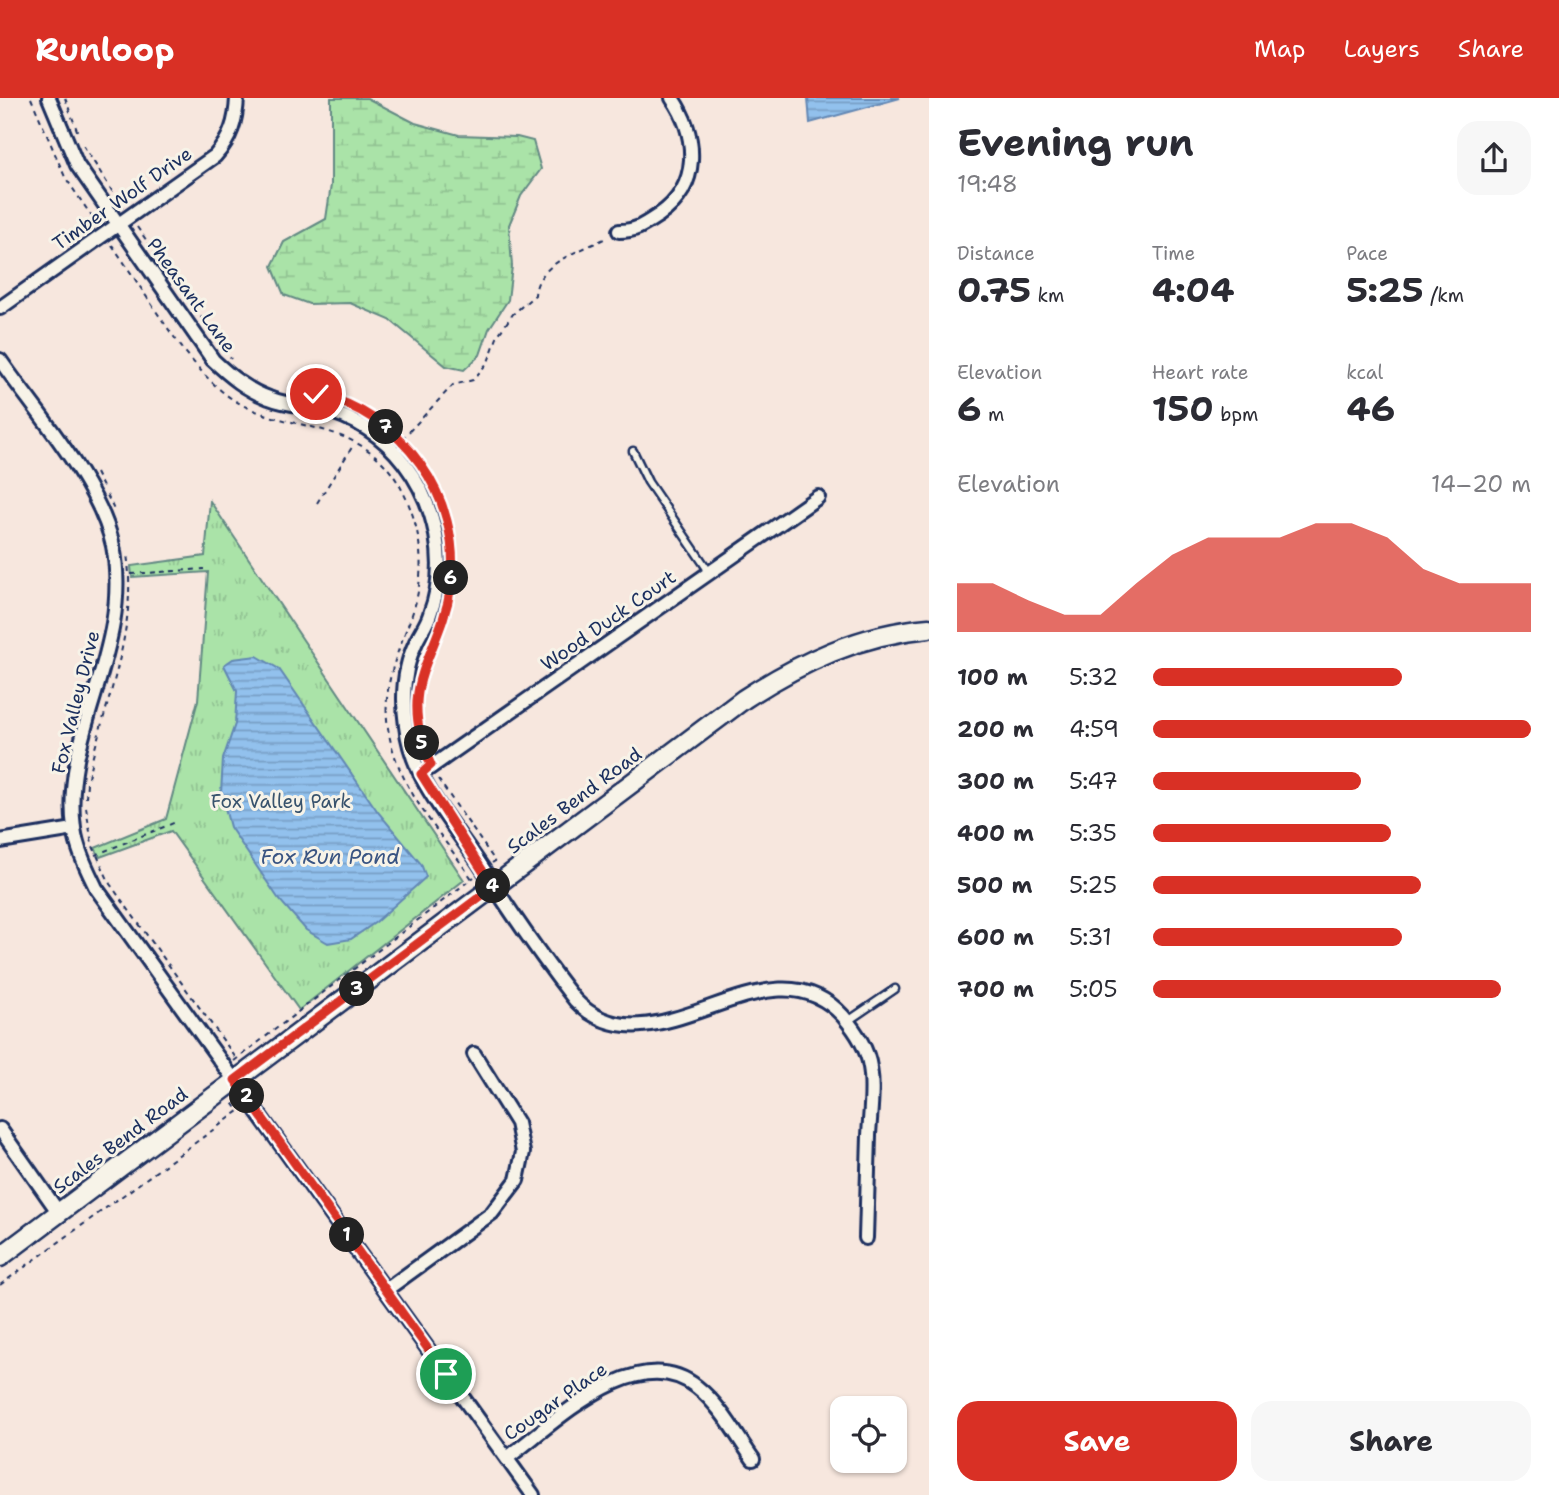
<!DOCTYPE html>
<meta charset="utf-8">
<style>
:root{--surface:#fff;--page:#f7f7f7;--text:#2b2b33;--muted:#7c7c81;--accent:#d93025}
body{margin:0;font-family:"Shantell Sans",sans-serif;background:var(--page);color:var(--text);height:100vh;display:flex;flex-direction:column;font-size:26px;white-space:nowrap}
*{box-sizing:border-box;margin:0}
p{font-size:23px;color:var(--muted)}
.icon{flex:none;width:38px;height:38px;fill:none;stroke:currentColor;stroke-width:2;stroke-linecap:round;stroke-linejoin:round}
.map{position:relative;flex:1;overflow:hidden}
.side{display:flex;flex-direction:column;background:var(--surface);width:630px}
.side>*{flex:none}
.tools{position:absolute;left:830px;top:1298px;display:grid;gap:14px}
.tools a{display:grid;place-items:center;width:77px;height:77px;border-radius:14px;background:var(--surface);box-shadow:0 2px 5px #0004;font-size:35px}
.pin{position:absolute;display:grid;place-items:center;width:60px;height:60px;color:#fff;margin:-30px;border:4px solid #fff;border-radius:50%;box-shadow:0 2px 7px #0007}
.km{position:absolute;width:35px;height:35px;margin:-18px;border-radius:50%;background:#222;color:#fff;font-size:19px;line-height:35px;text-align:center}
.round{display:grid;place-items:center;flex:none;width:74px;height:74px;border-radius:21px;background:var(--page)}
.headline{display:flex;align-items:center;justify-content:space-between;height:119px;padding:0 28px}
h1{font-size:38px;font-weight:700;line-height:52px}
.figures{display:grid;grid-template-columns:repeat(3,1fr);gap:10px;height:119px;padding:7px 28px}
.figures div{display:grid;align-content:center}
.figures b{font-size:35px;font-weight:700}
.figures small{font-size:19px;font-weight:400}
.figures p{font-size:19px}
.chart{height:196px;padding:14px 28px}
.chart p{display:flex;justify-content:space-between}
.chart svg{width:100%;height:126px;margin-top:7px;fill:var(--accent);opacity:.7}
.action{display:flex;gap:14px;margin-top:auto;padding:14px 28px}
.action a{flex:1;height:80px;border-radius:21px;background:var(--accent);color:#fff;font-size:28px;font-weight:700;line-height:80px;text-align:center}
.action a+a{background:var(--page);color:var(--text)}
ul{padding:0 28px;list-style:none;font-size:23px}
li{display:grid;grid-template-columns:112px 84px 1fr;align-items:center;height:52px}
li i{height:18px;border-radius:9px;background:var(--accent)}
header{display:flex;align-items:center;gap:42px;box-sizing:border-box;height:98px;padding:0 35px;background:var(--accent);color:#fff}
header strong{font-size:33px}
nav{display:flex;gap:38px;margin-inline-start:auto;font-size:24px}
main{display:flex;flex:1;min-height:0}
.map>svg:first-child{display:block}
.wetland{fill:url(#wetland-marsh);stroke:#628983;stroke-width:2}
.park{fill:url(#park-tufts);stroke:#628983;stroke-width:2}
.water{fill:url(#water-rules);stroke:#6287b4;stroke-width:2}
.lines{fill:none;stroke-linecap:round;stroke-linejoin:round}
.lane-casing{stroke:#1b2f5e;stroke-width:11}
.street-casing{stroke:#1b2f5e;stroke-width:18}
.secondary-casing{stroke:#1b2f5e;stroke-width:23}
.path{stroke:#1b2f5e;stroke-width:2;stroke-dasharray:5 5;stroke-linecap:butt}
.lane{stroke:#f7f3e8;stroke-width:6}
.street{stroke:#f7f3e8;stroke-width:12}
.secondary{stroke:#f7f3e8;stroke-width:18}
.route-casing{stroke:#fff;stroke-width:14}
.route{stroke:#d93025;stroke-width:9}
.labels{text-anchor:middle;stroke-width:6;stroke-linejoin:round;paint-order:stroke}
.street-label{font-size:19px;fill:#1b2f5e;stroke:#f7f3e8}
.park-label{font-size:19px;fill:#38536d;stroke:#f7f3e8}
.water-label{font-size:21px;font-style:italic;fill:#395482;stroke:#f7f3e8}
</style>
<header>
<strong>Runloop</strong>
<nav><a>Map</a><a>Layers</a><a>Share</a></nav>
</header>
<main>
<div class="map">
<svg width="929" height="1397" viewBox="0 0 929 1397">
<defs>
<pattern id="wetland-marsh" width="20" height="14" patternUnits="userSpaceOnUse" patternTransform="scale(1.75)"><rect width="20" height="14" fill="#aae3a8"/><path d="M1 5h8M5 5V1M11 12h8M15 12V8" fill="none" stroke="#92c393"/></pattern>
<pattern id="park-tufts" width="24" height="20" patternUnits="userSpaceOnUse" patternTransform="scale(1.75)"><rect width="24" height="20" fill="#aae3a8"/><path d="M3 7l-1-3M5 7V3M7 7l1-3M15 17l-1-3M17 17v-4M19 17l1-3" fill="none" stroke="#92c393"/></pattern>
<pattern id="water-rules" width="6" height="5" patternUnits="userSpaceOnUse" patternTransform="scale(1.75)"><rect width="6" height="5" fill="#92c1ed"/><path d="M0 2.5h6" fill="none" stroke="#769dc3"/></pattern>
</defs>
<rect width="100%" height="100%" fill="#f7e7de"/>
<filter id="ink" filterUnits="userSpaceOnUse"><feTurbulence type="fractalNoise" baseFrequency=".0143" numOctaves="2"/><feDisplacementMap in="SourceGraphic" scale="14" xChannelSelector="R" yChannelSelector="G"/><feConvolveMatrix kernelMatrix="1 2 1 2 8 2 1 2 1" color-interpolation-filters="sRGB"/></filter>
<g filter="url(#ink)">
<polygon class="wetland" points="331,0 367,0 415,25 459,37 517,39 533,43 541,71 521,98 509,127 512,168 508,202 489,231 480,257 464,272 446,268 390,222 350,205 309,206 284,197 272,168 284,144 326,121 331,87"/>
<polygon class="park" points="210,403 464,782 299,912 171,733 100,759 95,750 166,721 198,602 208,474 132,479 131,468 205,458"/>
<g class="water">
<polygon points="808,0 900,0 810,25"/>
<polygon points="257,558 279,571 378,714 421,766 426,779 376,824 351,841 328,845 306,832 278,800 230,729 221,695 223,661 235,626 237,593 224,567 233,561"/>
</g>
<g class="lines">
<defs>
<g id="lane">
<polyline points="633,353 648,384 710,475"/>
<polyline points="848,923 895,891"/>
</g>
<g id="street">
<path d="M49 0 77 67 213 262C230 278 247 292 269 300 286 307 304 307 321 311 354 319 384 338 404 365 436 407 449 466 430 516 427 526 420 535 416 544 404 569 402 600 406 628 412 683 454 726 483 771 512 816 542 860 575 902 653 984 767 834 843 918 856 933 867 949 870 969 874 991 870 1015 869 1038 868 1072 867 1106 866 1140"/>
<path d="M619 133C636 133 644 127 659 117 701 88 698 38 672 0"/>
<path d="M0 210 215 58C231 40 236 23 237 0"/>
<path d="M0 262C36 314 100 386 113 448 133 551 61 634 74 730 77 752 87 771 96 790L533 1397"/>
<polyline points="421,676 818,399"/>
<polyline points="0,743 74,731"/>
<polyline points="0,1031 59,1115"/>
<polyline points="386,1192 492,1115 517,1082 523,1054 517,1025 474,956"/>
<path d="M507 1360C555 1325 637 1241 697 1289 721 1308 736 1337 753 1361"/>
</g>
<path id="secondary" d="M0 1159 744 601C801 564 860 536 929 530"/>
</defs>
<use href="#lane" class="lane-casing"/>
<use href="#street" class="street-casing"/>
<use href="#secondary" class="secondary-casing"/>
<g class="path">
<polyline points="31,0 65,79 97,126"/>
<polyline points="65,0 78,35"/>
<polyline points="83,47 123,110"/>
<polyline points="137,129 231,261"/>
<path d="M112 147C144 192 182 261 224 295 279 339 360 314 401 390 423 431 427 478 410 522 396 558 382 590 388 630 397 690 439 732 472 781"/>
<polyline points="308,295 333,301"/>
<path d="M402 341 453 287 473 282 488 264 498 237 513 216 535 197C537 164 582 153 608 139"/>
<path d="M410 351C451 396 463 466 442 523 430 557 416 582 418 620"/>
<polyline points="96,375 103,389"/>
<polyline points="107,397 115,414"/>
<polyline points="317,405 354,346"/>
<polyline points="131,476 204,471"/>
<path d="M88 679C104 605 138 534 127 456"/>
<polyline points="438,681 495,763 492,765"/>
<polyline points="86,700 87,685"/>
<polyline points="86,709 92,746 110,786 236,960"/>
<polyline points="95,757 176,724"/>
<polyline points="234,963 474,779"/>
<polyline points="0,1187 239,1013 232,1003"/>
</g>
<use href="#lane" class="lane"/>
<use href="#street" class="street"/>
<use href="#secondary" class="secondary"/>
</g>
</g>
<g class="lines" filter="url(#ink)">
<defs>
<path id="route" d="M316 296C402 315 463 399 451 488 440 561 394 584 431 667L421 676 493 789 235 982 446 1276"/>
</defs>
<use href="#route" class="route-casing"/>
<use href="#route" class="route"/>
</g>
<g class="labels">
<g class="street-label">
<text transform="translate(122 100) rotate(-35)" y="7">Timber Wolf Drive</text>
<text transform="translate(192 197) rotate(54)" y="7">Pheasant Lane</text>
<text transform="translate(608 522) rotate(-35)" y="7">Wood Duck Court</text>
<text transform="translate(75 604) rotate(-76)" y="7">Fox Valley Drive</text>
<text transform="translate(574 702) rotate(-37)" y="7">Scales Bend Road</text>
<text transform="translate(120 1042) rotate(-37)" y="7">Scales Bend Road</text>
<text transform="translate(555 1303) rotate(-35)" y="7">Cougar Place</text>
</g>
<g class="park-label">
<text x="281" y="710">Fox Valley Park</text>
</g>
<g class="water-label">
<text x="330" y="766">Fox Run Pond</text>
</g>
</g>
</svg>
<div class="tools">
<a><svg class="icon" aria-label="locate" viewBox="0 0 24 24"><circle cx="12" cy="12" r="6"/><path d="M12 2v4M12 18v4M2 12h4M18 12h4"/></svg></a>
</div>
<div class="pin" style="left:446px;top:1276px;background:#1e9e55"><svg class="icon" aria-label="arrive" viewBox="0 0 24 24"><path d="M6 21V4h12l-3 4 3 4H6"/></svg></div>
<div class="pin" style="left:316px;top:296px;background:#d93025"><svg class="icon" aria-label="check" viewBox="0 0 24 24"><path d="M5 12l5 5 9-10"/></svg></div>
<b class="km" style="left:347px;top:1137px">1</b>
<b class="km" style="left:247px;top:998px">2</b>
<b class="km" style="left:357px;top:891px">3</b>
<b class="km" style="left:493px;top:788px">4</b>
<b class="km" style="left:422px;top:645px">5</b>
<b class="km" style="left:451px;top:480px">6</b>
<b class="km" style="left:386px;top:329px">7</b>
</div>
<section class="side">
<div class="headline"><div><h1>Evening run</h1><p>19:48</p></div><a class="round"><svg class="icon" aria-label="share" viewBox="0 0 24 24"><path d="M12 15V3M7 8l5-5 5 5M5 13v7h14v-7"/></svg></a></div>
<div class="figures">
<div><p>Distance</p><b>0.75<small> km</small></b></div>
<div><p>Time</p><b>4:04</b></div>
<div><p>Pace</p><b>5:25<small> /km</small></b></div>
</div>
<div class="figures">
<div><p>Elevation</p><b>6<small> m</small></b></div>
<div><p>Heart rate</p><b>150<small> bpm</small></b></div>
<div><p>kcal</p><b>46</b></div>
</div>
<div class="chart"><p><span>Elevation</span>14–20 m</p>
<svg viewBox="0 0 160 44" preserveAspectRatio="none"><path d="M0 44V27L10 27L20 33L30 38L40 38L50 27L60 17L70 11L80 11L90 11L100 6L110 6L120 11L130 22L140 27L150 27L160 27V44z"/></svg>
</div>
<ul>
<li><b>100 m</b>5:32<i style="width:66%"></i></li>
<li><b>200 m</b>4:59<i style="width:100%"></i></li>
<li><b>300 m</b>5:47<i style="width:55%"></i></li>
<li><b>400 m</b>5:35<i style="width:63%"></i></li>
<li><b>500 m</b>5:25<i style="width:71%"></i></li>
<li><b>600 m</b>5:31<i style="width:66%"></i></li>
<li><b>700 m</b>5:05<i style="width:92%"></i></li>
</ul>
<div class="action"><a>Save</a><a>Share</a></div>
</section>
</main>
